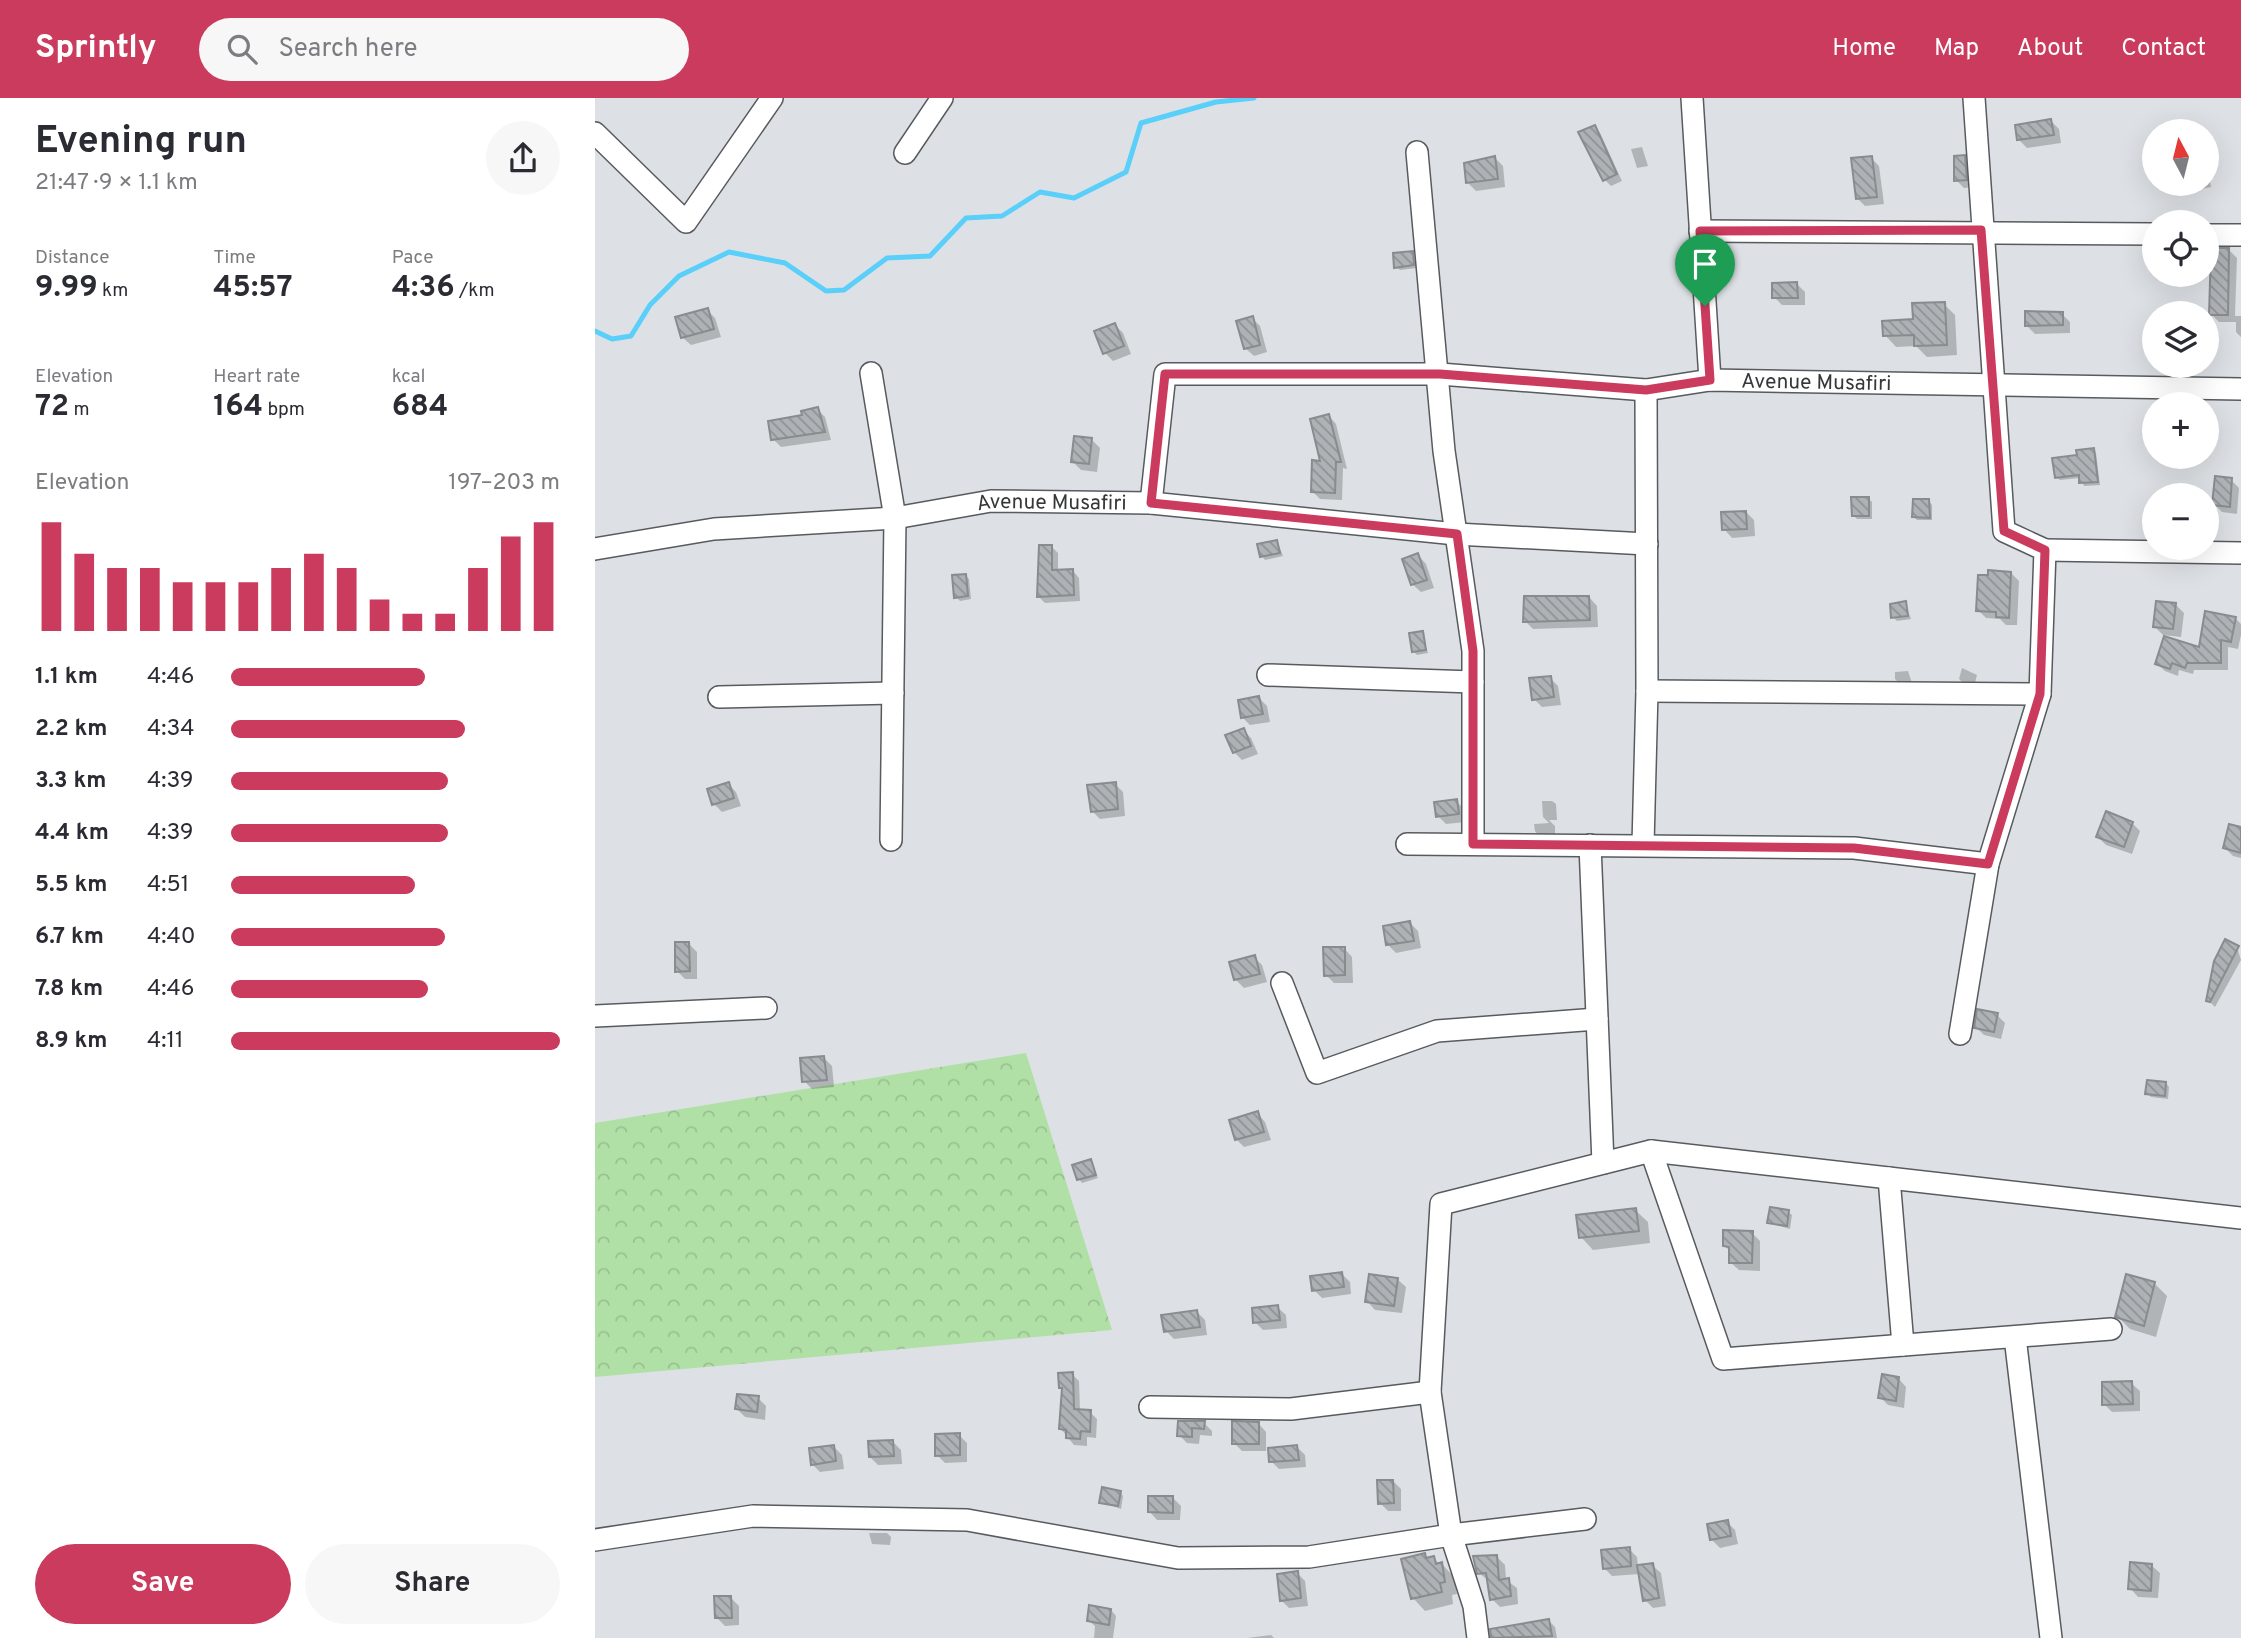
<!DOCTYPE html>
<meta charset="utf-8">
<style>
:root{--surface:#fff;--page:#f7f7f7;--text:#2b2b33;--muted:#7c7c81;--accent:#ca3b5d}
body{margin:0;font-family:Overpass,sans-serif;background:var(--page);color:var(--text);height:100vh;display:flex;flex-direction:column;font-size:26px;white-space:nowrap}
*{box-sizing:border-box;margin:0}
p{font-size:23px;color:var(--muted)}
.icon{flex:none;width:38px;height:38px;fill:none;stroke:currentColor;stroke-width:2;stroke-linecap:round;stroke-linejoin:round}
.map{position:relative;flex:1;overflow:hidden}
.drawer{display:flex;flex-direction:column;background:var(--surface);width:595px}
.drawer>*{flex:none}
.needle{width:46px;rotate:353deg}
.tools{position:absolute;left:1547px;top:21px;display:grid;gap:14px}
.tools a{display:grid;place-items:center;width:77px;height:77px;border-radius:50%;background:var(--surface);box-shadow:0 7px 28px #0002;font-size:35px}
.pin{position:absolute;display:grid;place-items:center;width:60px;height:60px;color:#fff;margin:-72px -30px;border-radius:50% 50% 50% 0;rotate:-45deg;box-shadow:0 0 7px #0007}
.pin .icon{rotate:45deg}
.round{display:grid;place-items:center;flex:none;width:74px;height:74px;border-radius:37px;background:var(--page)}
.headline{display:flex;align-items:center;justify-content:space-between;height:119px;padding:0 35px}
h1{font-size:38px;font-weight:700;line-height:52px}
.stats{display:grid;grid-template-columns:repeat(3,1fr);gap:10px;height:119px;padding:7px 35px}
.stats div{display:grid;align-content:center}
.stats b{font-size:30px;font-weight:700}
.stats small{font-size:19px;font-weight:400}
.stats p{font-size:19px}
.chart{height:196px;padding:14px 35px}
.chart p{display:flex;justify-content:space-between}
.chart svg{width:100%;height:126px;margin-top:7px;stroke:var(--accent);stroke-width:6}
.cta{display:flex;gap:14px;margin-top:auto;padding:14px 35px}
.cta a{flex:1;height:80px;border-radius:42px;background:var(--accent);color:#fff;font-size:28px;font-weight:700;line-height:80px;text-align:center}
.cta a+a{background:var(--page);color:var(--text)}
ul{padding:0 35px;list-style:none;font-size:23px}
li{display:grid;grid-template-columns:112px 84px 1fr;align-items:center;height:52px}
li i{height:18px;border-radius:9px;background:var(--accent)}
header{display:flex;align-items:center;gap:42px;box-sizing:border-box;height:98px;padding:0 35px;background:var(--accent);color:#fff}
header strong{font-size:33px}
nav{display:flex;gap:38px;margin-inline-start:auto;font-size:24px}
.search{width:490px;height:63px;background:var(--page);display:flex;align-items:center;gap:18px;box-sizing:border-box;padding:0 24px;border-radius:38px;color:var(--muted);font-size:26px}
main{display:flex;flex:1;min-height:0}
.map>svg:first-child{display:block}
.forest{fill:url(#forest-crowns)}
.shadow{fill:#0003}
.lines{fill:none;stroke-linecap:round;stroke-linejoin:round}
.stream{stroke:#59cffa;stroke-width:5}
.building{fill:url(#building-back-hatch);stroke:#888c8f;stroke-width:2}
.minor-casing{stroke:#575b5e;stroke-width:24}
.minor{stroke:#fff;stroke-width:21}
.route-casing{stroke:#fff;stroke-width:14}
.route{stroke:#ca3b5d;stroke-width:9}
.labels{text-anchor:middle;stroke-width:7;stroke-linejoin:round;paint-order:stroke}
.street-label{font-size:21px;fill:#353738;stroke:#fff}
</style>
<header>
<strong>Sprintly</strong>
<div class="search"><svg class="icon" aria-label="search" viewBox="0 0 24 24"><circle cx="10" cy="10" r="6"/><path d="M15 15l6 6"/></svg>Search here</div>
<nav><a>Home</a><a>Map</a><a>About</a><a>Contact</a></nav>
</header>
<main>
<section class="drawer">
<div class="headline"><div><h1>Evening run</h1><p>21:47 · 9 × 1.1 km</p></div><a class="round"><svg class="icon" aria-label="share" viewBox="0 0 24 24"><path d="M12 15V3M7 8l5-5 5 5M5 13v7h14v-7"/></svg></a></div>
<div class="stats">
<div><p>Distance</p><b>9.99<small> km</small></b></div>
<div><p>Time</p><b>45:57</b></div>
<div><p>Pace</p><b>4:36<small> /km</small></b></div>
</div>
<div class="stats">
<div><p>Elevation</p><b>72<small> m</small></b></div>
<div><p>Heart rate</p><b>164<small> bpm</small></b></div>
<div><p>kcal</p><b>684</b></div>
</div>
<div class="chart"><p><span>Elevation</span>197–203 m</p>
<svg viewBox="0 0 160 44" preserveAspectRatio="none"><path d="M5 44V6M15 44V17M25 44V22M35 44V22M45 44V27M55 44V27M65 44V27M75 44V22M85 44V17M95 44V22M105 44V33M115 44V38M125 44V38M135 44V22M145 44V11M155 44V6"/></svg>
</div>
<ul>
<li><b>1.1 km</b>4:46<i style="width:59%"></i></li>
<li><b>2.2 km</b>4:34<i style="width:71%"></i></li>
<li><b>3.3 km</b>4:39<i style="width:66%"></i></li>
<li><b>4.4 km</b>4:39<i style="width:66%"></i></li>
<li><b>5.5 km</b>4:51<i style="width:56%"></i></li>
<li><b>6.7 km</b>4:40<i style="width:65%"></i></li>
<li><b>7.8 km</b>4:46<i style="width:60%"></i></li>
<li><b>8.9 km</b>4:11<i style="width:100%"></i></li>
</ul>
<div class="cta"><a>Save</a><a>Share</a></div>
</section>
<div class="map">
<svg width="1646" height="1540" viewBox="0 0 1646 1540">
<defs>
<pattern id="forest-crowns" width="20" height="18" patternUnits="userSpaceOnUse" patternTransform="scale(1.75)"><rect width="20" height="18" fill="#b1e0a6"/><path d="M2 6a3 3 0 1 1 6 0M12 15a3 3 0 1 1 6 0" fill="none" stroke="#99c190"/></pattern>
<pattern id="building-back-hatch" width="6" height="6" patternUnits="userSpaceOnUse" patternTransform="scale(1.75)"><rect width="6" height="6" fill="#aeb2b6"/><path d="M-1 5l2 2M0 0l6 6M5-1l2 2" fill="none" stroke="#8e9295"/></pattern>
</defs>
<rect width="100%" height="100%" fill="#dde1e5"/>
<polygon class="forest" points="431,955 517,1232 0,1279 0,1025"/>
<g class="shadow">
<polygon points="1456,23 1464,31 1466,45 1432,50 1424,42"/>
<polygon points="999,29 1005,35 1027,83 1016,88 1010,82"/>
<polygon points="1590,29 1594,33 1579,33 1579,30"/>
<polygon points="1047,49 1053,68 1042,70 1036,51"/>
<polygon points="1369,59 1377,67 1379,89 1369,90 1361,82"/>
<polygon points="900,60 908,68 910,89 881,93 873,85"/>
<polygon points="1276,60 1284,68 1289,106 1270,108 1262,100"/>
<polygon points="1612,70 1616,89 1589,94 1582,87 1612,86"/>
<polygon points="1634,152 1642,160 1640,218 1646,218 1646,239 1641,234 1641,224 1624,224 1616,216"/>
<polygon points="817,155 822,170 805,172 801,169"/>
<polygon points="1202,186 1210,194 1210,207 1187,207 1179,199"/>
<polygon points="1349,206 1360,217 1362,257 1332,259 1321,248 1301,249 1290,237"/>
<polygon points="112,212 120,220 126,239 96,247 87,239"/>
<polygon points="1467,216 1475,224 1475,235 1440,236 1432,228"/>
<polygon points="657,220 665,228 672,254 659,258 650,250"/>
<polygon points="520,227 528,235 536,256 518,263 510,255"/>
<polygon points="222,311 230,319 236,342 186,349 178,341"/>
<polygon points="734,318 741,326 752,371 748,370 747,402 725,401 717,393 727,365"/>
<polygon points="497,342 505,350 502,374 486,372 478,364"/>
<polygon points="1498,352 1501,355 1505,387 1489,388 1485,380 1465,382 1461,379 1484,359"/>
<polygon points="1636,382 1644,390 1642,416 1627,414 1619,406"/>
<polygon points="1273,400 1277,404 1277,421 1262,421 1259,418"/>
<polygon points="1334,403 1337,407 1337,422 1322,422 1319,419"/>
<polygon points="1556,408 1559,408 1559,428 1556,425"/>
<polygon points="1151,414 1159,422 1160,438 1137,440 1129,431"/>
<polygon points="682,443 688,458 670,462 667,458"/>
<polygon points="457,449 463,455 463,473 478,473 484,480 485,503 450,505 443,498"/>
<polygon points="823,457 831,466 839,490 826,494 817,486"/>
<polygon points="1416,475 1424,483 1422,527 1411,527 1405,521 1391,520 1383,512 1394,479"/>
<polygon points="370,477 374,481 376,501 365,503 361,499"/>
<polygon points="994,499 1002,508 1003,529 938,531 930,523"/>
<polygon points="1310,505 1316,521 1302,523 1298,519"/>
<polygon points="1581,507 1589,515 1586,539 1568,537 1560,529"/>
<polygon points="1640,520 1646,526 1646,537 1643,551 1633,549 1633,572 1599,572 1598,576 1584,572 1583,578 1570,573 1562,566 1605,551"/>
<polygon points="827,535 833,555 822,557 818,553"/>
<polygon points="1367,570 1382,577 1380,585 1368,585 1364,581"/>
<polygon points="1313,573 1317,585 1304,585 1300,581 1300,574"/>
<polygon points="955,580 963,588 966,607 947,609 939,601"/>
<polygon points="664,600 672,608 675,624 655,627 647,619"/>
<polygon points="648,632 656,640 663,656 647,662 639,654"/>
<polygon points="133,686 141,694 146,708 127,714 119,706"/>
<polygon points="520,686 528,694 530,718 505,721 497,713"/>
<polygon points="861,703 869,711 871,724 851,726 843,718"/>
<polygon points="947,703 957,703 961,706 962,722 954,722 960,728 960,737 943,737 940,733 939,726 954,725 948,719"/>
<polygon points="1537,725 1545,733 1537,756 1511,747 1503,739"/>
<polygon points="1635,728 1646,731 1646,760 1638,758 1630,750"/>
<polygon points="815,825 823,833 826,850 801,855 793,847"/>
<polygon points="94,846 102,854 102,881 90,881 82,873"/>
<polygon points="1642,849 1646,862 1620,909 1613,902"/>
<polygon points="749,850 757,859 758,885 739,885 731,877"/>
<polygon points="659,859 667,867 672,884 649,890 641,882"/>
<polygon points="1402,917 1410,925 1406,941 1389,937 1381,929"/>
<polygon points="229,960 237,968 239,989 217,991 209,983"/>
<polygon points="1571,985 1574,989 1573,1001 1556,999 1552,995"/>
<polygon points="662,1015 670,1024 676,1042 649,1049 641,1041"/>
<polygon points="495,1063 503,1080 487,1085 484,1081"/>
<polygon points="1040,1112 1053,1124 1055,1145 998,1152 986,1139"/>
<polygon points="1193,1114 1197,1117 1195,1131 1174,1125"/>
<polygon points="1157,1135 1165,1143 1165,1173 1144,1172 1135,1164 1136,1154 1130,1148"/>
<polygon points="747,1176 755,1184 756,1196 727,1200 719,1192"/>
<polygon points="802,1181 811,1189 807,1215 780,1212 772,1203"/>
<polygon points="1559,1185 1572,1198 1561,1239 1535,1231 1522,1218"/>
<polygon points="682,1209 691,1217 692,1230 668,1232 660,1224"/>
<polygon points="601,1213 610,1222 612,1237 579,1241 571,1233"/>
<polygon points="477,1276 484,1283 485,1313 495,1314 502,1321 501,1340 492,1339 492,1348 479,1347 466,1331 468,1292 465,1289"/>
<polygon points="1303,1280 1311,1289 1309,1310 1293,1307 1285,1299"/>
<polygon points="1536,1285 1545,1293 1545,1313 1517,1314 1509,1306"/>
<polygon points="163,1300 171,1308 170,1322 150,1319 142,1311"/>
<polygon points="584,1324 609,1325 617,1333 617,1338 605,1337 604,1346 592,1345 584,1337"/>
<polygon points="663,1325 671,1334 671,1353 647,1353 639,1345"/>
<polygon points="364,1337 372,1345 372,1364 350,1365 342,1357"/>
<polygon points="298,1344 306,1352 307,1366 283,1367 275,1359"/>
<polygon points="239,1349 247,1357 249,1371 225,1374 217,1366"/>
<polygon points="702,1349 710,1357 711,1369 684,1371 676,1363"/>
<polygon points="798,1383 806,1391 806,1413 793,1413 785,1405"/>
<polygon points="525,1394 528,1398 526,1411 506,1404"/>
<polygon points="578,1400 586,1408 585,1422 562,1422 554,1413"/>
<polygon points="1132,1424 1140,1432 1143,1446 1125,1450 1117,1442"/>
<polygon points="274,1435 292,1435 296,1439 295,1447 277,1446"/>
<polygon points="1034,1451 1042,1459 1043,1469 1057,1467 1066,1475 1071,1508 1058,1510 1050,1502 1045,1476 1017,1478 1009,1470"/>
<polygon points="829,1457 847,1466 859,1479 862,1496 857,1497 858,1506 830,1513 818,1500"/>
<polygon points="902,1459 910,1467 911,1482 922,1490 923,1506 905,1509 897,1501 894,1483 884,1475"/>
<polygon points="1556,1467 1565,1475 1563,1500 1543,1499 1535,1490"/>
<polygon points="702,1475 710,1483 713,1508 694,1510 686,1502"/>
<polygon points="135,1499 144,1508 144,1527 130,1528 122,1520"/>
<polygon points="516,1512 521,1518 518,1540 499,1540 500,1528 494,1523"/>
<polygon points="954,1523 960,1529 962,1540 919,1540 917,1530"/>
<polygon points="676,1537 679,1540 652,1540"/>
</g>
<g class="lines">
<polyline class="stream" points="0,233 17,241 36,238 55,207 84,178 134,154 190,165 231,193 249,192 292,160 335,158 371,120 407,118 445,94 479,100 531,74 546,25 621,4 659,0"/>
</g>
<g class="building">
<polygon points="1456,21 1459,37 1422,42 1420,27"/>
<polygon points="1000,27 1022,76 1008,83 983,34"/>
<polygon points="1370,57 1372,82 1359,83 1359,58"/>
<polygon points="900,58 903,81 871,85 869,65"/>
<polygon points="1277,58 1282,99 1261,101 1256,60"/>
<polygon points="1616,150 1634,150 1633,217 1614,217"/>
<polygon points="818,153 819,167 799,170 798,155"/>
<polygon points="1202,184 1203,200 1177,200 1177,185"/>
<polygon points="1350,204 1352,247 1319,248 1319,237 1288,238 1287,223 1318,221 1317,205"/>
<polygon points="113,210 119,231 86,240 80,219"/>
<polygon points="1430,213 1468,214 1468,227 1430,228"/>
<polygon points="658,218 665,247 649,251 641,223"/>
<polygon points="520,225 529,248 508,256 499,233"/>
<polygon points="223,309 230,334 176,342 173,323 207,317 206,313"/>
<polygon points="734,316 746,364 741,364 740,395 716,394 717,362 725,363 715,321"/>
<polygon points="479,338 497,340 494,366 476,364"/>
<polygon points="1499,350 1503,384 1484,385 1484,377 1460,380 1457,360 1482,357 1481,352"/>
<polygon points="1620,378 1637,380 1635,409 1617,407"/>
<polygon points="1256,399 1274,399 1274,418 1257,418"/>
<polygon points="1318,401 1334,401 1335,420 1317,419"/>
<polygon points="1151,413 1152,431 1127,432 1126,414"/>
<polygon points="682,442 685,455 665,459 662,446"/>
<polygon points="444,447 457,447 457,472 478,471 479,497 442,499"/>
<polygon points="823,455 832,482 816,487 807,461"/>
<polygon points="1393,472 1416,474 1414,520 1401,519 1401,514 1381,513 1383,477 1393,477"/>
<polygon points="371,476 373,498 359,500 357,477"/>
<polygon points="929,498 994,498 995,522 928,524"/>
<polygon points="1311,503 1313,518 1296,520 1295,506"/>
<polygon points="1561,503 1581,505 1578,531 1558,529"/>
<polygon points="1610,513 1641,519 1636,544 1626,542 1626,565 1592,565 1590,570 1577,565 1575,571 1560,566 1569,538 1604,549"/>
<polygon points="828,533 831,552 817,554 814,535"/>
<polygon points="956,578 959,599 937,602 934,580"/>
<polygon points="664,598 668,616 646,620 643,602"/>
<polygon points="649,630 656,648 638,655 630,637"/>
<polygon points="134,684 139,700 117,707 112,691"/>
<polygon points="521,684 523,711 496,714 492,687"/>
<polygon points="862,701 864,716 841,719 839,704"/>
<polygon points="1511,713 1538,724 1529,749 1501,739"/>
<polygon points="1634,726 1646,729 1646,755 1628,750"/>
<polygon points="815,823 819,843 791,847 788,828"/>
<polygon points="1630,841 1644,848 1615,904 1611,903 1619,863"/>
<polygon points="80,844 94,844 95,873 80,874"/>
<polygon points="728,849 750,849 750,877 729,878"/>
<polygon points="660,857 665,876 639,882 634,864"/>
<polygon points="1382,911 1403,915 1399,934 1379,930"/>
<polygon points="229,958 232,982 207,984 205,960"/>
<polygon points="1552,982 1571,984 1570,998 1550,996"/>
<polygon points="663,1013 669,1034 640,1042 634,1022"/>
<polygon points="496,1061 501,1077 482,1082 477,1067"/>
<polygon points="1175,1109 1194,1112 1192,1128 1172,1125"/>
<polygon points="1041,1110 1044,1133 984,1140 981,1117"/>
<polygon points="1128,1132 1158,1133 1157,1165 1134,1165 1134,1149 1128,1148"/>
<polygon points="747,1174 749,1189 717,1193 715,1178"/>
<polygon points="774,1176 803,1180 799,1208 770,1204"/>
<polygon points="1531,1176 1560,1184 1549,1228 1520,1219"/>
<polygon points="683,1207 685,1222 658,1225 657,1210"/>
<polygon points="602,1212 605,1229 569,1234 566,1217"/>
<polygon points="478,1274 479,1311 496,1312 495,1334 486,1333 485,1341 471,1340 471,1332 464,1331 467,1290 464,1290 463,1275"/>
<polygon points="1287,1276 1304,1279 1301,1303 1283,1300"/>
<polygon points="1537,1283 1538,1306 1507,1307 1507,1284"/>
<polygon points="142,1296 164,1298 162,1314 140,1311"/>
<polygon points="583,1323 610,1323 609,1331 597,1330 597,1339 582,1338"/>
<polygon points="637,1323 664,1324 664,1346 637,1346"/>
<polygon points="365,1335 365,1357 340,1358 340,1336"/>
<polygon points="298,1342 299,1358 274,1359 273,1343"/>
<polygon points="239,1347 241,1363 216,1367 214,1350"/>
<polygon points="702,1347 704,1362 674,1364 673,1350"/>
<polygon points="782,1382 798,1382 799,1405 783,1406"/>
<polygon points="507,1389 526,1393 523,1408 504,1405"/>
<polygon points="553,1398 578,1398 578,1415 553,1414"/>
<polygon points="1133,1422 1136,1438 1115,1442 1112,1426"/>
<polygon points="1035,1449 1036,1468 1008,1471 1006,1452"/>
<polygon points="830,1455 831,1460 839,1458 841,1466 847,1464 850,1484 845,1485 847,1494 816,1501 806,1461"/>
<polygon points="902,1457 904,1482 914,1480 916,1498 895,1502 891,1475 882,1476 878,1458"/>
<polygon points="1535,1464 1557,1466 1556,1493 1533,1491"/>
<polygon points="1058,1465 1064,1500 1048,1503 1042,1467"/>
<polygon points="703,1473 706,1500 685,1503 682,1476"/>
<polygon points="119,1498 136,1498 137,1520 120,1520"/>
<polygon points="494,1507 516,1511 514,1527 492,1523"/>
<polygon points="954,1521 957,1538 896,1540 895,1531"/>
</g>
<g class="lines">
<defs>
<g id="minor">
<polyline points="1097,0 1115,282"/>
<polyline points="0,35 91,124 177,0"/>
<polyline points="822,54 849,353 878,553 878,746"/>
<polyline points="310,55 347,0"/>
<polyline points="1105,133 1559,136"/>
<polyline points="1612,137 1646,137"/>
<polyline points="276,275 300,420 296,742"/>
<polyline points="556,405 861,436 1052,446"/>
<path id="s1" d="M0 451 119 431 300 420 396 403 556 405 570 276H845L1051 292 1115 282 1646 291"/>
<polyline points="1450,452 1646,455"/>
<polyline points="673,577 878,584"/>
<polyline points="1052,593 1445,596"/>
<polyline points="124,599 298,595"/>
<polyline points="812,746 1259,750 1393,766"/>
<polyline points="995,747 1008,1065"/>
<polyline points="1048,747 1052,593 1051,292"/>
<polyline points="687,885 722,975 842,933 1002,921"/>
<polyline points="0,918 171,910"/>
<polyline points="1365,936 1393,766 1445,596 1450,452 1409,433 1379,0"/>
<polyline points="1056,1053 1128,1261 1516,1231"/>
<polyline points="1294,1080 1308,1247"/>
<polyline points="1420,1239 1456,1540"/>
<polyline points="555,1309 696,1311 835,1294"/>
<polyline points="0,1442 158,1418 372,1422 583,1460 714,1459 856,1437 990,1421"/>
<polyline points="883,1540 879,1508 856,1437 835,1294 846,1106 1056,1053 1646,1120"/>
</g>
</defs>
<use href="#minor" class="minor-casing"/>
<use href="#minor" class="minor"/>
</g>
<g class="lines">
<defs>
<polygon id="route" points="1386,132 1409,433 1450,452 1445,596 1393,766 1259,750 878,746 878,553 862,436 556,405 570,276 845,276 1051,292 1115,282 1105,133"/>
</defs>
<use href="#route" class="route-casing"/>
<use href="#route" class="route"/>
</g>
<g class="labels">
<g class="street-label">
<text dy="7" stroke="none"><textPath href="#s1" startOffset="1342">Avenue Musafiri</textPath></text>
<text dy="7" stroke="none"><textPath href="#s1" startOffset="460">Avenue Musafiri</textPath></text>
</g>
</g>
</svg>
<div class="tools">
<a><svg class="needle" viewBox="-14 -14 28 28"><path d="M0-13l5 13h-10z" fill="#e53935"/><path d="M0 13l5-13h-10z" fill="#7c7c81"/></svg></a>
<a><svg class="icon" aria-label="locate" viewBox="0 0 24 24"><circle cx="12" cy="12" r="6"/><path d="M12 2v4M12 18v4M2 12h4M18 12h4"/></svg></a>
<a><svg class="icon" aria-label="layers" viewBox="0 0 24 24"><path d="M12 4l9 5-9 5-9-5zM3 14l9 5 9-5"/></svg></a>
<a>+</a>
<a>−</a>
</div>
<div class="pin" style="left:1110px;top:208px;background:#1e9e55"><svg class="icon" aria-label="arrive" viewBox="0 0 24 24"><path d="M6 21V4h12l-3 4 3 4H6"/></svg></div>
</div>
</main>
